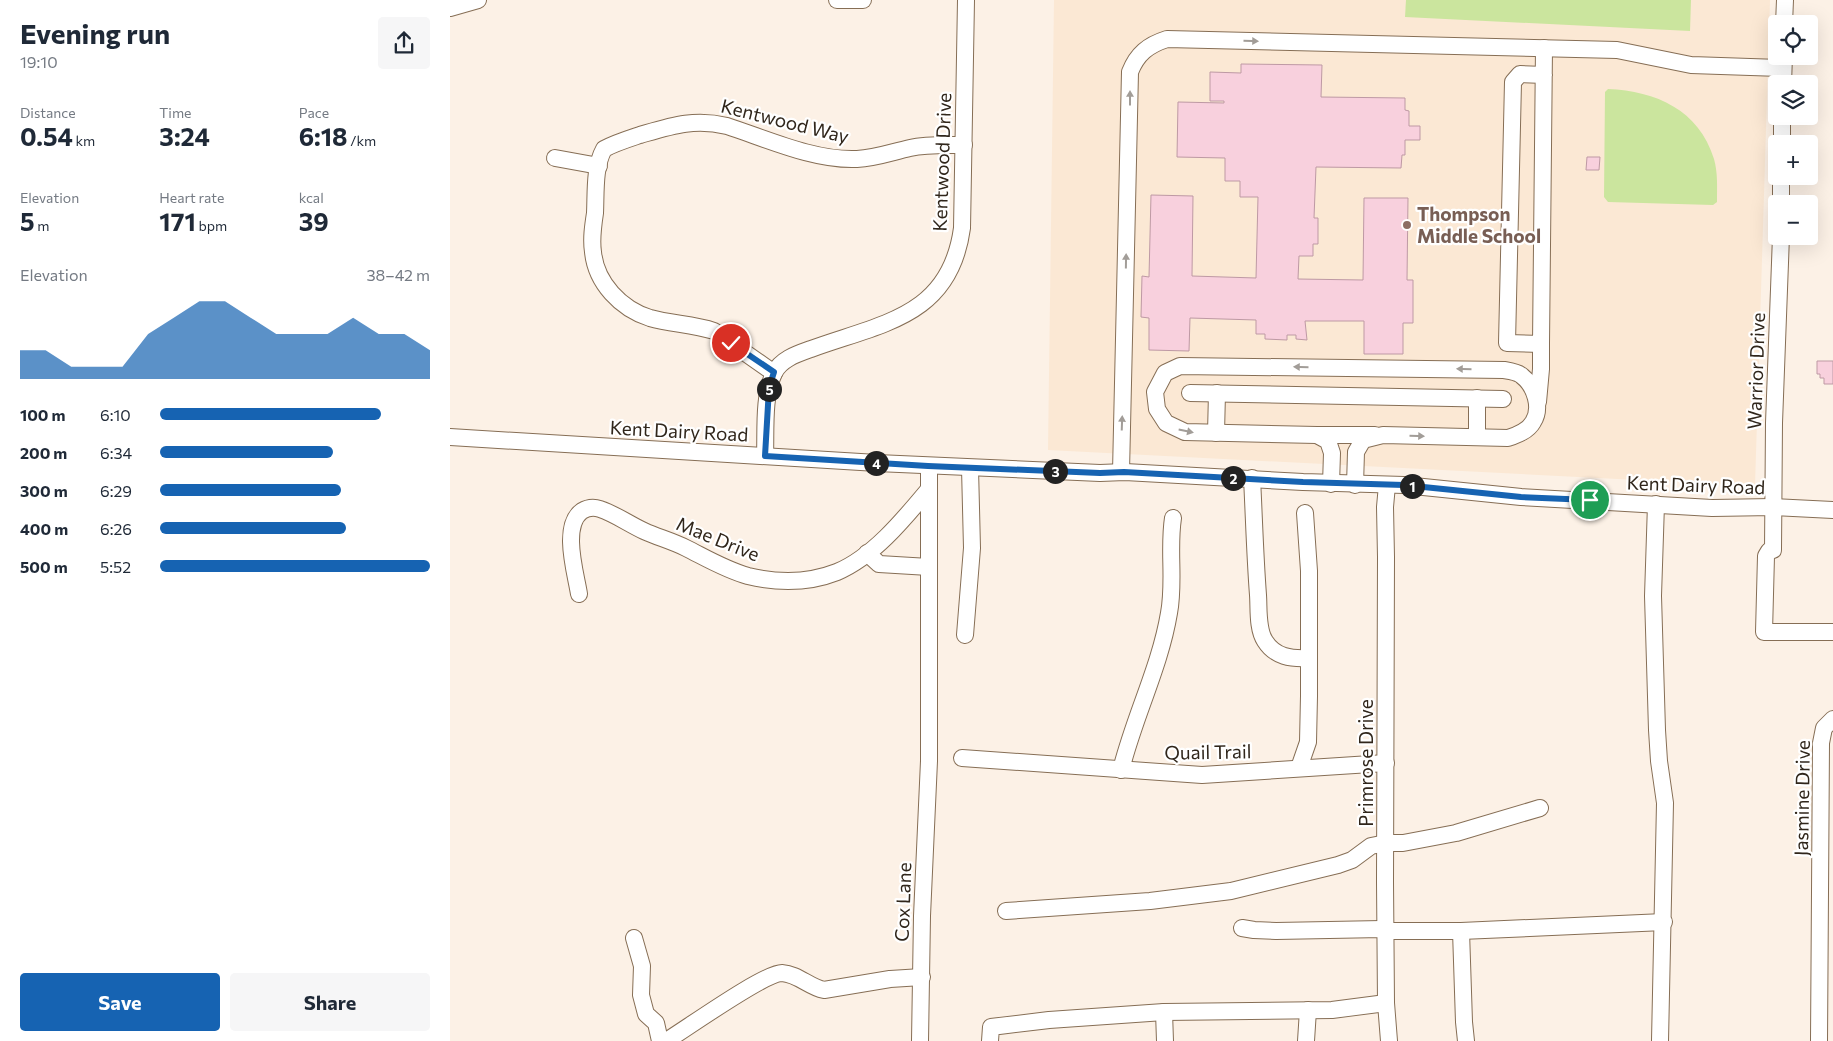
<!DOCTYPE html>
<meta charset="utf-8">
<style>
:root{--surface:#fff;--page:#f6f6f7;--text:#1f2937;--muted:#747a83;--accent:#1663b2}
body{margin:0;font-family:Commissioner,sans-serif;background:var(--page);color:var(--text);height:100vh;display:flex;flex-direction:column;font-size:19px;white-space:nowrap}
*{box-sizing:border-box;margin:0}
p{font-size:16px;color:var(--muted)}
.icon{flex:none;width:28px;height:28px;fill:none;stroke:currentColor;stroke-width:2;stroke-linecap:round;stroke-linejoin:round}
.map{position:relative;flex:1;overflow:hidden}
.sheet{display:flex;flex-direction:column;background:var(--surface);width:450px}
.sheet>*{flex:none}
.controls{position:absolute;left:1318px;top:15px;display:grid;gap:10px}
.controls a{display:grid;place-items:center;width:50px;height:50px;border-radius:5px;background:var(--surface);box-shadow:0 5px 20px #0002;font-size:25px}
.pin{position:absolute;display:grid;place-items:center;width:42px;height:42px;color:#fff;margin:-21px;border:2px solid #fff;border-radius:50%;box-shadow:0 1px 5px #0007}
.km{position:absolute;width:25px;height:25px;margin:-12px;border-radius:50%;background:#222;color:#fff;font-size:14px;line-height:25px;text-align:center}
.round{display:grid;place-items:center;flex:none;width:52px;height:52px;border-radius:5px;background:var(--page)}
.summary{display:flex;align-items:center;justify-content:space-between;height:85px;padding:0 20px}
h1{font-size:28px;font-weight:700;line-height:38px}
.metrics{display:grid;grid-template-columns:repeat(3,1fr);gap:8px;height:85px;padding:5px 20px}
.metrics div{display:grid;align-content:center}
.metrics b{font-size:25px;font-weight:700}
.metrics small{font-size:14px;font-weight:400}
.metrics p{font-size:14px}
.chart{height:140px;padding:10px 20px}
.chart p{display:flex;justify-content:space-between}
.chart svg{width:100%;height:90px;margin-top:5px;fill:var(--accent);opacity:.7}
.button{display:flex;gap:10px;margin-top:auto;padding:10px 20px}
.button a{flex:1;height:58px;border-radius:5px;background:var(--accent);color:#fff;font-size:20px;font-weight:700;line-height:58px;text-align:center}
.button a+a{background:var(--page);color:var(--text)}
ul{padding:0 20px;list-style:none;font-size:16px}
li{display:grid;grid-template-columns:80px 60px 1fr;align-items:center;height:38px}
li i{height:12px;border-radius:6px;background:var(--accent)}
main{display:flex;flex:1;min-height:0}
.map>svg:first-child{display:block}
.built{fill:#fbe8d4}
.green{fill:#cbe59e}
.building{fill:#f8d0dd;stroke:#be99a4}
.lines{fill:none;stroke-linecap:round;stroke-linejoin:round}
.minor-casing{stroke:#866e55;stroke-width:18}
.minor{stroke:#fff;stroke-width:16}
.oneway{fill:#a29d98}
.route-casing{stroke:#fff;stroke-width:10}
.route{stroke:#1663b2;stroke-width:6}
.education-dot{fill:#8d6e63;stroke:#fff;stroke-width:2}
.labels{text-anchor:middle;stroke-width:4.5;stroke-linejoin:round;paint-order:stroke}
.street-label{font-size:19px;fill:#30261b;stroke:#fff}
.education-label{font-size:19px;font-weight:bold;fill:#785e54;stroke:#fff;text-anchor:start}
</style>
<main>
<section class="sheet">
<div class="summary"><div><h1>Evening run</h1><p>19:10</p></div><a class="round"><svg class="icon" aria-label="share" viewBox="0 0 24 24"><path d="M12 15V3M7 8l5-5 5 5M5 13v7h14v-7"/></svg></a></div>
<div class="metrics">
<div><p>Distance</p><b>0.54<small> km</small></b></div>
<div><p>Time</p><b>3:24</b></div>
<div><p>Pace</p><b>6:18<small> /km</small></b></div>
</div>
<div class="metrics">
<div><p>Elevation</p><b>5<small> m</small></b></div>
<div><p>Heart rate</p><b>171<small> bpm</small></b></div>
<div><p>kcal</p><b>39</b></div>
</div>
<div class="chart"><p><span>Elevation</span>38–42 m</p>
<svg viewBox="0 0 160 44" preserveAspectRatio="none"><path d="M0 44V30L10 30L20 38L30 38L40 38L50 22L60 14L70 6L80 6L90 14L100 22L110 22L120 22L130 14L140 22L150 22L160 30V44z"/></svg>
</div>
<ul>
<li><b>100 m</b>6:10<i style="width:82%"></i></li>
<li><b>200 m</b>6:34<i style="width:64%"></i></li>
<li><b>300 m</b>6:29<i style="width:67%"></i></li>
<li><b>400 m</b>6:26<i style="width:69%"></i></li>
<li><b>500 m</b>5:52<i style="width:100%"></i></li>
</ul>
<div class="button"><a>Save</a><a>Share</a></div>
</section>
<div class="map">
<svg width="1383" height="1041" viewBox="0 0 1383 1041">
<rect width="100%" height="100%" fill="#fcf1e6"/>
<polygon class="built" points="604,0 1320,0 1305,486 598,450"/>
<g class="green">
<polygon points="956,0 1241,0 1240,31 955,17"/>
<path d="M1158 89C1206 91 1249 110 1264 159 1268 173 1267 188 1267 202L1263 205 1158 202 1154 197 1155 92Z"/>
</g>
<g class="building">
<polygon points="791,64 872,65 871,97 955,98 955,110 959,111 959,126 970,126 970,140 955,140 955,155 952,155 951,168 866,167 864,218 868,218 868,244 863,244 863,256 849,256 848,279 913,280 914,198 958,198 957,280 963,280 963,323 953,323 953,354 914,354 914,321 855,321 857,340 846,339 846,335 837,335 837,340 815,339 815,334 806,334 806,320 740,318 739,351 699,350 699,318 691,317 692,276 699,277 701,195 743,196 742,276 806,278 808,197 790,197 790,181 775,181 775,158 727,157 728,102 774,103 774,101 760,101 760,72 791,73"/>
<polygon points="1137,157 1150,157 1149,170 1136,170"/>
<polygon points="1367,361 1383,361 1383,384 1374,384 1374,378 1370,378 1370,374 1367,374"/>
</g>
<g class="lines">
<defs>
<g id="minor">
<polyline points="387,0 413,0"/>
<polyline points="0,8 28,0"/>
<polyline points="1334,24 1335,0"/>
<polyline points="1094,75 1070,74 1063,82 1057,343 1091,344 1094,48"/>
<polyline points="1333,84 1334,56"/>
<polyline points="1332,144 1332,116"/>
<polyline points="105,158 149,166"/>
<polyline points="1331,204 1331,176"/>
<polyline points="1331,236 1324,423 1323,550 1319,551 1316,556 1314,632 1383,632"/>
<path d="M324 373 264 331C243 324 221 324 200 318 171 309 146 283 143 252 141 239 143 226 145 213 146 193 144 167 154 149 165 143 178 139 190 135 221 126 244 118 277 126 317 139 365 161 407 159 426 158 442 152 460 148 477 144 496 145 514 145"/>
<polyline points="740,393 1053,399"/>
<polyline points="1027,398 1027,437"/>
<polyline points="1088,402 1091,369 1091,344"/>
<polyline points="766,433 767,393"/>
<polyline points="867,435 925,435"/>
<polyline points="0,437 427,463 650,473 675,472 853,482 954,485 1071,497 1262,508 1323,507 1383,510"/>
<path d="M315 456C316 431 313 396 324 373 331 359 347 354 361 349 432 323 500 317 512 228L516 0"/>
<path d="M671 472 680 72C687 54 698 45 717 39L1167 50 1241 65 1333 68"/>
<path d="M802 478C804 517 805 556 808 595 809 608 807 629 815 641 825 657 841 659 859 658"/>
<path d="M881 484 882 453 878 441 867 435 735 432 716 423 707 409 705 392 715 373 730 366 1054 370C1060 371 1068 372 1072 376 1085 386 1092 408 1083 422 1078 431 1067 435 1058 438L933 435 913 440 906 452 905 485"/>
<polyline points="937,485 935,507 936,557 935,882 936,1003 939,1041"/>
<polyline points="1206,504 1203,596 1207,730 1209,761 1215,803 1210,1041"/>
<polyline points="417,553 429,564 479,567"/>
<path d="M129 594C126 574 111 526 132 511 137 508 144 507 150 509 165 514 179 524 194 531 207 537 222 541 236 548 256 558 276 570 298 576 327 583 359 583 387 572 423 557 454 519 479 489"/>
<polyline points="515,635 522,548 520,468"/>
<polyline points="512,758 752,775 936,763"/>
<polyline points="849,768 858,742 859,696 859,571 855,513"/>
<path d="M671 770C684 717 710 667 719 613 725 581 718 550 723 518"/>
<polyline points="556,911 700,901 781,891 888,865 902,860 921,846 936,843 953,843 1006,833 1090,808"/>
<polyline points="792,928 804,930 826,931 932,929 936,931 1011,931 1214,922"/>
<polyline points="1011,931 1014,1022 1016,1041"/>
<polyline points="184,938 192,966 191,995 196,1014 206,1023 210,1041"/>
<polyline points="714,1012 715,1041"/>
<path d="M216 1041C236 1029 314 973 332 973 348 974 359 987 374 990L440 979 472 977"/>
<polyline points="470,1041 472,916 479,761 479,466"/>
<polyline points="540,1041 541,1027 599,1020 714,1012 882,1010 936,1003"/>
<polyline points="856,1041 858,1010"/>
<polyline points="1369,1041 1371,743 1374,728 1383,719"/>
</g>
</defs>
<use href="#minor" class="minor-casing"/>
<use href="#minor" class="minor"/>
</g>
<defs><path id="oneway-solid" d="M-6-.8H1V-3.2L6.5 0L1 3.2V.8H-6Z" transform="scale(1.25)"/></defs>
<g class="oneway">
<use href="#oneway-solid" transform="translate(801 41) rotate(1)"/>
<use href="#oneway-solid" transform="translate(680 98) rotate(-90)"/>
<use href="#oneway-solid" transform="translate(676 261) rotate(-89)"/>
<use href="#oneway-solid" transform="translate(851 367) rotate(-179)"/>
<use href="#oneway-solid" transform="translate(1014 369) rotate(-179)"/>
<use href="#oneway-solid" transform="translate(672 423) rotate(-88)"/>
<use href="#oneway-solid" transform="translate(736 431) rotate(12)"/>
<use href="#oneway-solid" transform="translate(967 436) rotate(2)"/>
</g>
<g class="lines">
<defs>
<polyline id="route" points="281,343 324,372 319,388 315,456 478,466 650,473 674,472 853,482 954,485 1071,497 1140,500"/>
</defs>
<use href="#route" class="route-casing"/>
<use href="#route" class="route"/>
</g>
<circle class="education-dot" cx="957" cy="225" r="5"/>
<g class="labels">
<g class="street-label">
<text transform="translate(335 121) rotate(14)" y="7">Kentwood Way</text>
<text transform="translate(492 162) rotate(-88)" y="7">Kentwood Drive</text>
<text transform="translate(1306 371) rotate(-88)" y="7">Warrior Drive</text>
<text transform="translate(229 431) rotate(3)" y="7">Kent Dairy Road</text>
<text transform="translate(1246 485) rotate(2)" y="7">Kent Dairy Road</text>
<text transform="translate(268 539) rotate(22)" y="7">Mae Drive</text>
<text transform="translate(758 752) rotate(-1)" y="7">Quail Trail</text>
<text transform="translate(916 763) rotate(-90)" y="7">Primrose Drive</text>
<text transform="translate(1352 798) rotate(-89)" y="7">Jasmine Drive</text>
<text transform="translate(453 902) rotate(-88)" y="7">Cox Lane</text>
</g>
<g class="education-label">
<text x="967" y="221">Thompson<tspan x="967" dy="22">Middle School</tspan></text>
</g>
</g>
</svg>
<div class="controls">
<a><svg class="icon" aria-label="locate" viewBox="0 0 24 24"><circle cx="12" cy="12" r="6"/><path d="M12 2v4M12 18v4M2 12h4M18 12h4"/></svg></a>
<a><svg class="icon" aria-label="layers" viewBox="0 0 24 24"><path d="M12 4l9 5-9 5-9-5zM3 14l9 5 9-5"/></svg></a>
<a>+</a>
<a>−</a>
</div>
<div class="pin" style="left:1140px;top:500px;background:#1e9e55"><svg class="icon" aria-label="arrive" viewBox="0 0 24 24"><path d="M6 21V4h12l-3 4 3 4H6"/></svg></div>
<div class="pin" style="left:281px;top:343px;background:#d93025"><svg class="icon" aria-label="check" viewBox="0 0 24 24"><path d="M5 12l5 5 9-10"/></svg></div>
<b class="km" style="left:962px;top:486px">1</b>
<b class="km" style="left:783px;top:478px">2</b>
<b class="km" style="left:605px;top:471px">3</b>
<b class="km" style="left:426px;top:463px">4</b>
<b class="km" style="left:319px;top:389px">5</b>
</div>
</main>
